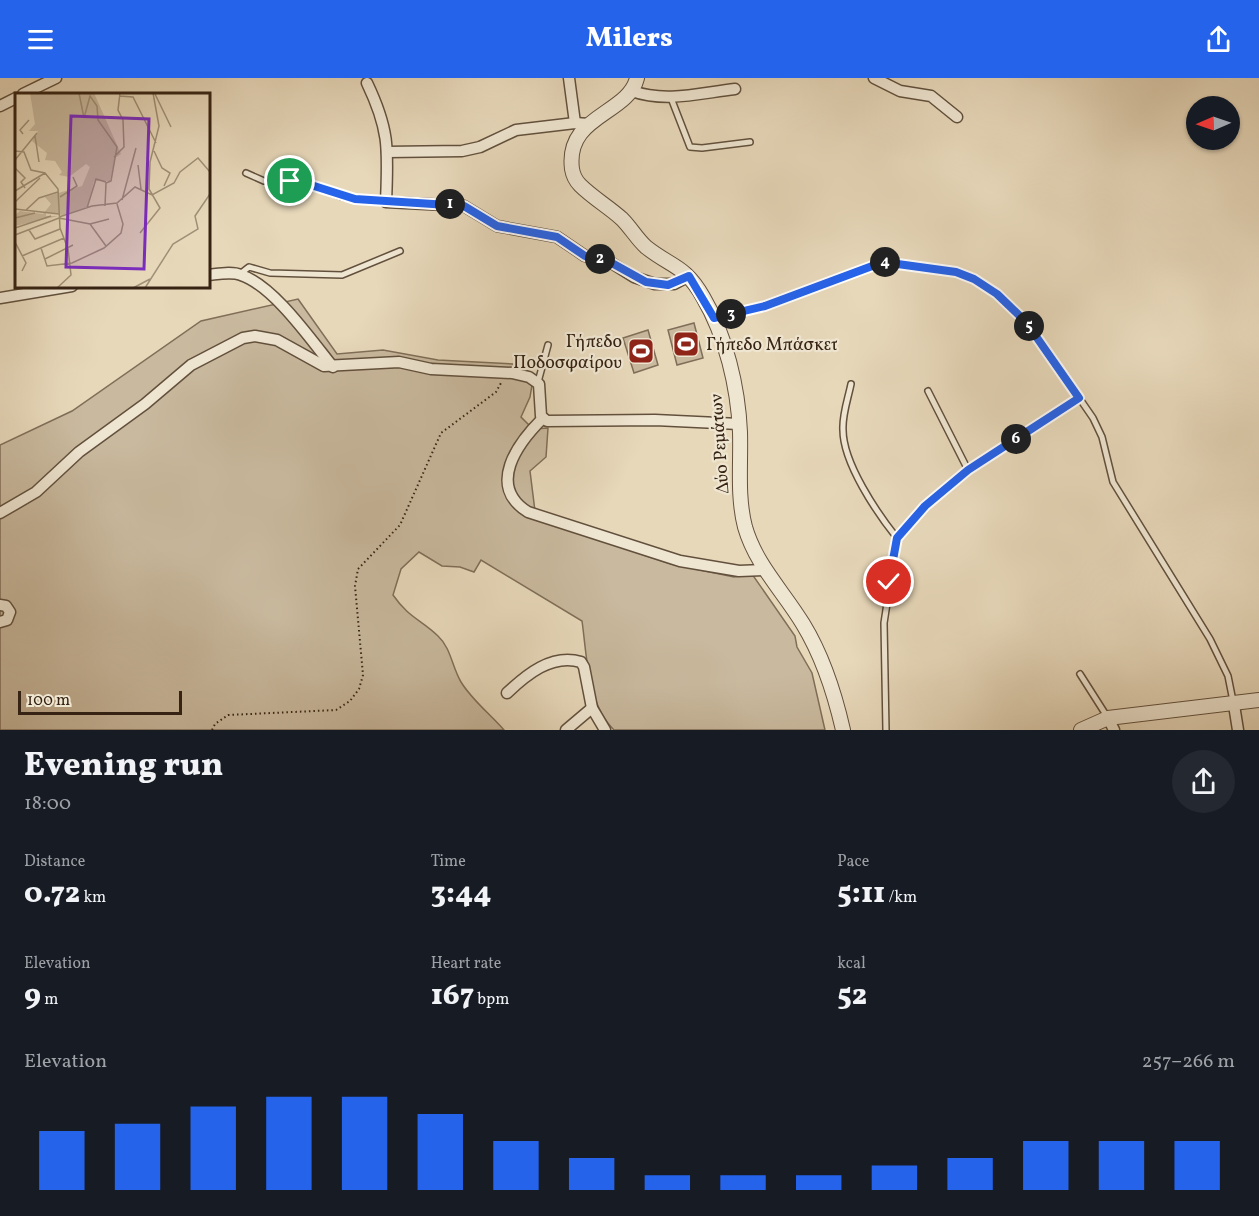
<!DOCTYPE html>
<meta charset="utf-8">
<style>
:root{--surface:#171b24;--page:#242831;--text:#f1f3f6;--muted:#9ea1a6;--accent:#2563eb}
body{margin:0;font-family:Vollkorn,serif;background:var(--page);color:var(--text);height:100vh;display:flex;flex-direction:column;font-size:22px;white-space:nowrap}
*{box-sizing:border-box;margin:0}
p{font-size:20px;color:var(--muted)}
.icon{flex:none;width:33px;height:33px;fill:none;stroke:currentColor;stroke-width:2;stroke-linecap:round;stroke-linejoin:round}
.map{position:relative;height:652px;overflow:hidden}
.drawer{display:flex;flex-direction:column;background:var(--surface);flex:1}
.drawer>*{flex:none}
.needle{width:39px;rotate:268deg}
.tools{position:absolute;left:1186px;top:18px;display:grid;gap:12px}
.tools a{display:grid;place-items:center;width:54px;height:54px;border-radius:50%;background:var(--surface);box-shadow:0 2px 4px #0004;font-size:30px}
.scale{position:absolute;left:18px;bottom:15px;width:164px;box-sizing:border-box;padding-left:6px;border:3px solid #362313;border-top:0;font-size:16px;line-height:21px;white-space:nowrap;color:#362313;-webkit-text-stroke:4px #efe6d2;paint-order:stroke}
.pin{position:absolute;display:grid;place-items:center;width:51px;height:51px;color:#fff;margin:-26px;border:3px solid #fff;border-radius:50%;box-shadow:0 2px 6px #0007}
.km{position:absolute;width:30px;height:30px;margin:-15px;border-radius:50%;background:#222;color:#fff;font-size:16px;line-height:30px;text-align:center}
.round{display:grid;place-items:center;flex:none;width:63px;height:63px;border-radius:32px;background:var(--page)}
.headline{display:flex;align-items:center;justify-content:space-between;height:102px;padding:0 24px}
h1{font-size:33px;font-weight:800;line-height:45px}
.figures{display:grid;grid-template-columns:repeat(3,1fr);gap:9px;height:102px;padding:6px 24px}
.figures div{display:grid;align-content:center}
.figures b{font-size:30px;font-weight:800}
.figures small{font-size:16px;font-weight:400}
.figures p{font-size:16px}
.chart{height:168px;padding:12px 24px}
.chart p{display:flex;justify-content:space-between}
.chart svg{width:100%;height:108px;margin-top:6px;stroke:var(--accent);stroke-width:6}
header{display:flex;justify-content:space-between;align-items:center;height:78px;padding:0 24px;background:var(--accent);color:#fff;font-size:27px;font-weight:800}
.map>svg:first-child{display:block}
.green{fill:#c9b99e;stroke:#806e58;stroke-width:1.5}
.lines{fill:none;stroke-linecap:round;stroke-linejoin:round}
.service-casing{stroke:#62503d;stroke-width:8}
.minor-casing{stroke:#62503d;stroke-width:13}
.tertiary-casing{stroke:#62503d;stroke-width:16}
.path{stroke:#362313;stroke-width:2;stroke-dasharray:1.5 3;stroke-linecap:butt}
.service{stroke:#efe6d2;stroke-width:5}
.minor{stroke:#efe6d2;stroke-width:10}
.tertiary{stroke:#efe6d2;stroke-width:14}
.route-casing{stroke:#fff;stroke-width:12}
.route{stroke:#2563eb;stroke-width:8}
.labels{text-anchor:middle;stroke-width:4.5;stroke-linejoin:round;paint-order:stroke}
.poi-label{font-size:18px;fill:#362313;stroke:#efe6d2;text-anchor:end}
.street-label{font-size:18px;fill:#362313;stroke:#efe6d2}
.inset-road{fill:none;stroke:#a09077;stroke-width:1.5}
.view{fill:#7b2cbf;fill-opacity:0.15;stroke:#7b2cbf;stroke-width:3}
.inset-edge{fill:none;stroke:#362313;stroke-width:3}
</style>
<header><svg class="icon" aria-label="menu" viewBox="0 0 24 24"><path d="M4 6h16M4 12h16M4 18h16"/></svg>Milers<svg class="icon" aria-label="share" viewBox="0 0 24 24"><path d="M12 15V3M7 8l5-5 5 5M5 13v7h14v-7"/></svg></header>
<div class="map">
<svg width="1259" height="652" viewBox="0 0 1259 652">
<rect width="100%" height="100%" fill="#e7d8ba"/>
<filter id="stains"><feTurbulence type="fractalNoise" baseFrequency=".00333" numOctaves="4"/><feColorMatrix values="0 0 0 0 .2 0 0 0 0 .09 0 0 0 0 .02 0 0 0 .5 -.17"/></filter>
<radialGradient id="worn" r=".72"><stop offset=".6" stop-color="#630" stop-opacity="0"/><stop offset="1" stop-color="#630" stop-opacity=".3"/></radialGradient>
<g class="green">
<path d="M298 221 337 276 383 272 438 282 513 286 527 294 532 307 530 319 521 339 533 351 548 350 546 379 530 393 536 441 671 486 734 499 752 496 795 558 797 569 812 595 825 652H614C587 626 587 578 582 543L481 482 474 494 460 489 442 488 419 474 401 491 393 517C409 540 420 541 438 558 451 570 452 589 461 604 472 622 489 635 504 652H0V367L72 333 201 243Z"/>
<polygon points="694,245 703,280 677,287 668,252"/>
<polygon points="648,252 658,287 634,295 623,260"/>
</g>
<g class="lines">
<defs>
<g id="service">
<polyline points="671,20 690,69 702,70 750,64"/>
<polyline points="246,95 264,103 302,104 342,119 386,124"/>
<polyline points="240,196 249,189 270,195 342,197 400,173"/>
<polyline points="716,240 765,227 883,184 964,196 997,216 1027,244 1093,340 1102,359 1113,404 1210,561 1228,598 1233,623"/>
<polyline points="538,304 548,267"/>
<path d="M851 306C848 321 842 337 843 352 843 385 877 435 897 460"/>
<polyline points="928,313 968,392"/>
<polyline points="1080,596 1108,640"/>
<polyline points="886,652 884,545 897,460 925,428 968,392 1079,320"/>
</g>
<g id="minor">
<polyline points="569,0 575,45"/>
<polyline points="874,0 900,13 931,18 957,39"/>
<path d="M367 5C390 53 388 72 386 124L464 128 497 148 557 159 585 178 610 184 634 199 655 206H674L689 198"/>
<path d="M632 13C666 25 700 15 735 11"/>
<polyline points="23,16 56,0"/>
<polyline points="0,28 16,20"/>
<polyline points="387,74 462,73 480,69 516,52 575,45 589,46"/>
<path d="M208 197C218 196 232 193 241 197 274 208 311 262 333 289"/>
<polyline points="0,220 72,208"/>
<path d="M542 341C518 365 486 408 528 434L680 483 739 493 764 492"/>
<polyline points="0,435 36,414 79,374 145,326 191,287 243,260 255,258 277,262 324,288 399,284 431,291 512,295 529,299 539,306 541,338 547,343 655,342 739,346"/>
<polyline points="0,527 6,528 10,534 7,542 0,544"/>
<path d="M507 615C526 597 552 575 581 584L584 589 592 630 605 652"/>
<polyline points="1234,627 1238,652"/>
<polyline points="1108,640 1114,652"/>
<polyline points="566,652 592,630"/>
</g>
<g id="tertiary">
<path d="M637 0C628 37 565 37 572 91 573 97 576 103 580 107 593 120 609 129 622 141 631 150 637 161 646 169 671 189 685 187 703 219 726 258 738 309 740 354 741 386 737 418 745 449 756 487 783 513 803 546 822 577 835 617 843 652"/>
<polyline points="1081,652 1108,640 1259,622"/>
</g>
</defs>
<use href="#service" class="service-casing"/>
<use href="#minor" class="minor-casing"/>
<use href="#tertiary" class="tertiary-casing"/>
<polyline class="path" points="212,652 215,646 228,637 336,632 350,623 359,611 363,597 355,508 358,491 400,447 441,355 496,314 501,305"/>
<use href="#service" class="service"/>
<use href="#minor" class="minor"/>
<use href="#tertiary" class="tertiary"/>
</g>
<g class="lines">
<defs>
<polyline id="route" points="290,103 311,107 355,121 464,128 497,148 557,159 585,178 610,184 646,204 668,207 689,198 714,240 765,228 883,184 956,194 974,201 997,216 1026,244 1079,320 968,392 925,428 897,460 889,504"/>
</defs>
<use href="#route" class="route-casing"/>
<use href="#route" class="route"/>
</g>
<defs>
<symbol id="stadium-square" viewBox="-11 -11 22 22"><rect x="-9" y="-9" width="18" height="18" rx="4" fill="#8f2418" stroke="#efe6d2"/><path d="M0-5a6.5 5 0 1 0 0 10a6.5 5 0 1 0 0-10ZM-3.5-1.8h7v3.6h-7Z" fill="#fff"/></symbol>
</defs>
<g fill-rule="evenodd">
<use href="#stadium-square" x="671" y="251" width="30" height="30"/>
<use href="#stadium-square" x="626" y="258" width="30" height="30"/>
</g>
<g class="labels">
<g class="poi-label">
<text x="622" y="269">Γήπεδο<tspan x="622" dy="21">Ποδοσφαίρου</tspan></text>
<text x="706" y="272" text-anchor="start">Γήπεδο Μπάσκετ</text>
</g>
<g class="street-label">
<text transform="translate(719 366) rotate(-94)" y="6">Δύο Ρεμάτων</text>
</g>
</g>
<g transform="translate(15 15)">
<rect width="195" height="195" fill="#e7d8ba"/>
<path d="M15 0H79L106 61 100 65 95 88H79L72 114 48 122 31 119V123H43L0 133V122L5 118 28 121 36 111 30 104 67 93 75 74 71 71 54 84 44 82 47 79 40 68 30 67 32 60 17 48 23 38H14L20 31Z" fill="#c9b99e"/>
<path class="inset-road" d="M64 0 69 25 75 3 82 13 83 27 102 54 96 88 91 90 90 113M140 1 156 34M104 3 118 4 141 50M8 41 5 37 14 27M20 43 24 69M0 58 9 59 16 77 30 80 43 96 45 135 53 156 56 182 42 195M139 58 147 75 155 80 149 93M99 64 109 54 108 27 103 17 105 0M0 67 22 40M123 72 126 96M0 75 10 85 6 89 10 95M0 98 30 80M45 104 62 93 58 84M107 107 121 55M0 109 25 85M72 115 81 86 91 89M0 116 44 121M11 117 24 105 43 99M44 124 77 113 102 110 120 94 137 102 159 90 165 79 183 65 195 79M0 125 20 120M75 131 94 126M0 135 36 123M14 137 20 146 45 136M125 140 145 115 134 96 135 69 144 33 138 0M0 142 44 125 75 131 91 153M0 149 11 170 7 178M26 155 32 173 57 170 89 155 106 140 108 131 102 111M7 163 49 145M30 166 58 152M118 195 135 186M130 195 158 151 183 136 180 123 195 101"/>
<path class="view" d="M56 23 134 26 129 176 51 174Z"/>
<rect width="195" height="195" class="inset-edge"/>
</g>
<rect width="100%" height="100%" filter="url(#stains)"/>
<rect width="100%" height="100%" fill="url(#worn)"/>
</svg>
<div class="tools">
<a><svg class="needle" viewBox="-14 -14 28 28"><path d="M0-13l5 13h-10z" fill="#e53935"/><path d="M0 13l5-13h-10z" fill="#9ea1a6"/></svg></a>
</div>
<div class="scale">100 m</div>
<div class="pin" style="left:290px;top:103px;background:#1e9e55"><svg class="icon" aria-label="arrive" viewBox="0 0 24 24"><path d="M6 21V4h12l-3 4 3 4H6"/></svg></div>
<div class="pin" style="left:889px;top:504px;background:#d93025"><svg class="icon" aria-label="check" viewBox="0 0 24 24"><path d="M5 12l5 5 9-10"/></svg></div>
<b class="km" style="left:450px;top:126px">1</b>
<b class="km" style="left:600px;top:181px">2</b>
<b class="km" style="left:731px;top:236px">3</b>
<b class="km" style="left:885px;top:184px">4</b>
<b class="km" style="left:1029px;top:248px">5</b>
<b class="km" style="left:1016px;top:361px">6</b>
</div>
<section class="drawer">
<div class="headline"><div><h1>Evening run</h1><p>18:00</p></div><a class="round"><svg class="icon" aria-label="share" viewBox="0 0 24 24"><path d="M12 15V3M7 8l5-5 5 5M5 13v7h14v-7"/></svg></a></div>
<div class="figures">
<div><p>Distance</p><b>0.72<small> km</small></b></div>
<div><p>Time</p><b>3:44</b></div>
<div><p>Pace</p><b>5:11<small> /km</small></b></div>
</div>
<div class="figures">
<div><p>Elevation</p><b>9<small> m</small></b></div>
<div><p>Heart rate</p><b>167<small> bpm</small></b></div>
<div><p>kcal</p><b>52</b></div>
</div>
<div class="chart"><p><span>Elevation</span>257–266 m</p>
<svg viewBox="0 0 160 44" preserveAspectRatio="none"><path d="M5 44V20M15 44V17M25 44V10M35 44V6M45 44V6M55 44V13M65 44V24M75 44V31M85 44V38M95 44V38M105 44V38M115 44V34M125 44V31M135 44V24M145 44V24M155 44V24"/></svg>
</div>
</section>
